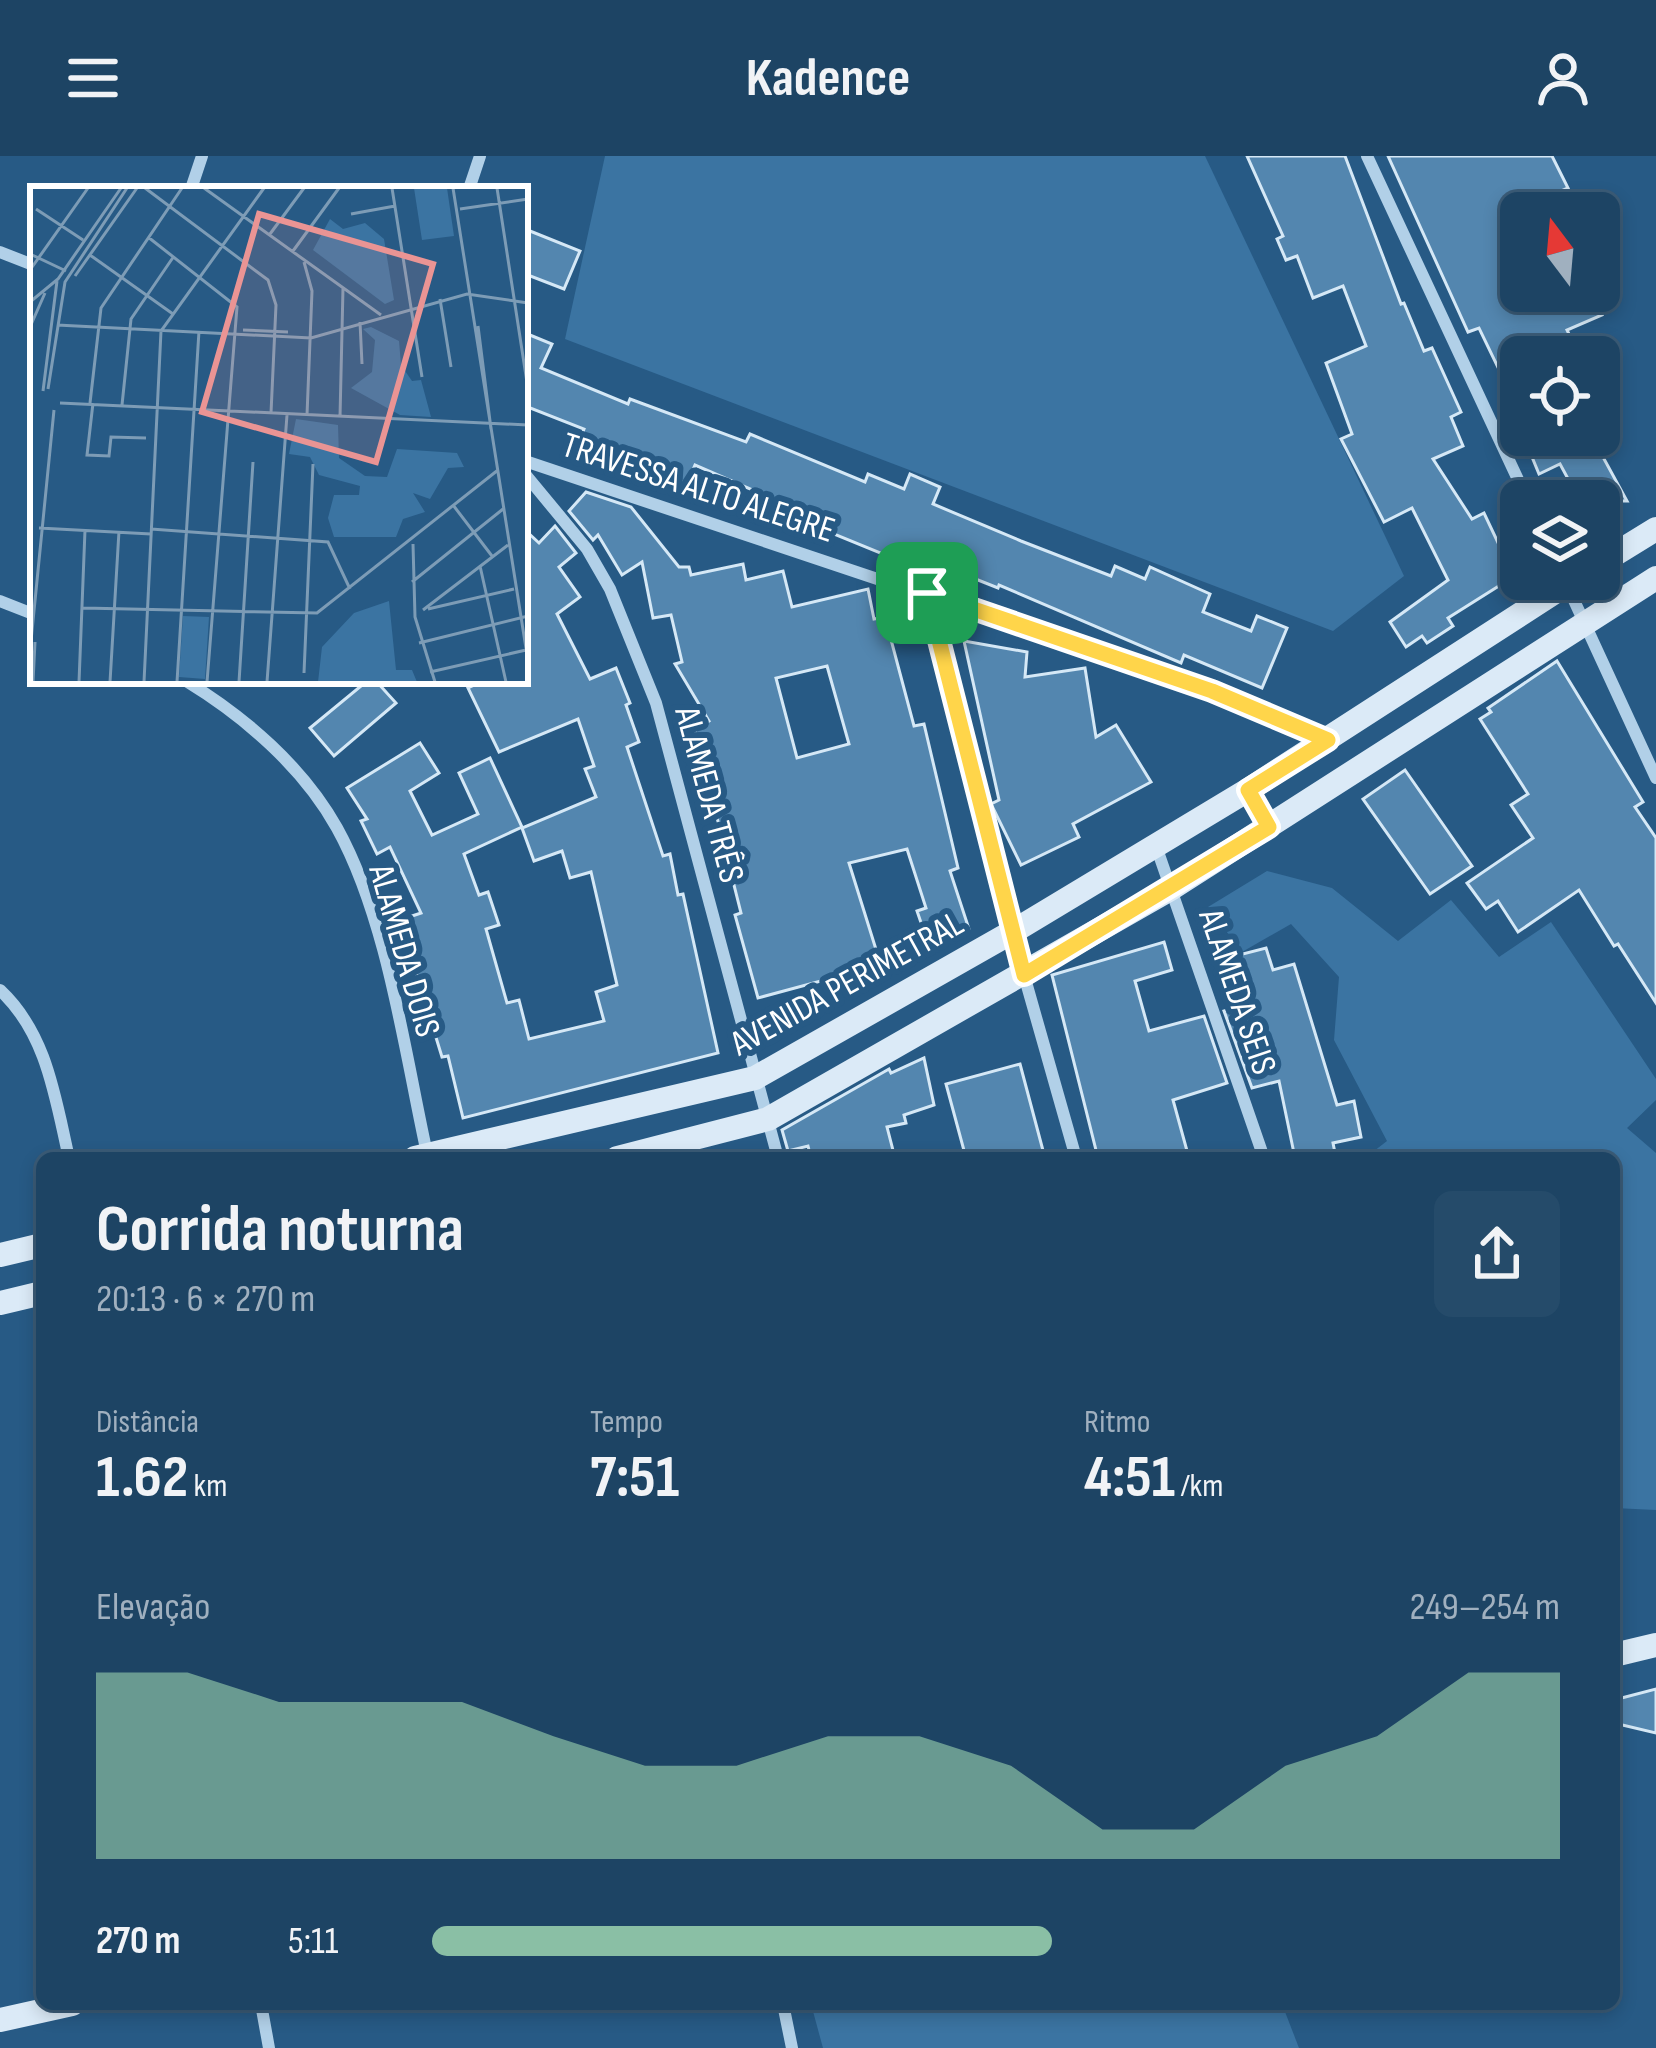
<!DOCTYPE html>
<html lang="pt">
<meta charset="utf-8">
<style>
:root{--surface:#1d4464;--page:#254b6a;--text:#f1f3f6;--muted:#a0b0bf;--line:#3b5c78;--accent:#8abfa5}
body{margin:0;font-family:"Sofia Sans Condensed",sans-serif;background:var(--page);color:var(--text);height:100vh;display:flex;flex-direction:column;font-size:45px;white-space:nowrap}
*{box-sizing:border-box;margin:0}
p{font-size:39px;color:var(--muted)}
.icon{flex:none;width:66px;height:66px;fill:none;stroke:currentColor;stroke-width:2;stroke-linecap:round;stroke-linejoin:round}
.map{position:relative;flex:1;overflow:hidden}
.panel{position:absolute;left:36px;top:996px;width:1584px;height:858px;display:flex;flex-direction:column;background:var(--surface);border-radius:18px;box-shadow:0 6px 18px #0003,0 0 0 3px var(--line)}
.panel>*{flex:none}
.needle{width:78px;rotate:344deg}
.fabs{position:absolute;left:1500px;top:36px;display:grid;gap:24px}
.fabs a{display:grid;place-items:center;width:120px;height:120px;border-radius:18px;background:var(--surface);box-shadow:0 6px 18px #0003,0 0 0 3px var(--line);font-size:60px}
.pin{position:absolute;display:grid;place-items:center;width:102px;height:102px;color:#fff;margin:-51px;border-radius:24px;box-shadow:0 6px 18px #0006}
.round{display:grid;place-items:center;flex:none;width:126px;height:126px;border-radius:18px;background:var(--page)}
.headline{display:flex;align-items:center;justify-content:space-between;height:204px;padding:0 60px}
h1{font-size:66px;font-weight:700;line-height:90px}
.metrics{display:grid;grid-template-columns:repeat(3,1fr);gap:18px;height:204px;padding:12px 60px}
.metrics div{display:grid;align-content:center}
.metrics b{font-size:60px;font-weight:700}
.metrics small{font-size:33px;font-weight:400}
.metrics p{font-size:33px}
.chart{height:336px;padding:24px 60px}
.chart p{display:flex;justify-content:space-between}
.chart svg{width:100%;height:216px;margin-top:12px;fill:var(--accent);opacity:.7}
ul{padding:0 60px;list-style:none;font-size:39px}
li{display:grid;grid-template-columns:192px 144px 1fr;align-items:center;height:90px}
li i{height:30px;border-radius:15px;background:var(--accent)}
header{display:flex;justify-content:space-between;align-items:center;height:156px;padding:0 60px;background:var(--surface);font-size:54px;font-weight:700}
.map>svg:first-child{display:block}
.green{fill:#3b74a2}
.building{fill:#5386af;stroke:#d5e8f6;stroke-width:3;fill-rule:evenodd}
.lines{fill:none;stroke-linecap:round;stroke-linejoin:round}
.street{stroke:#b1d0e8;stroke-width:12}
.secondary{stroke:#dbeaf7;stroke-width:24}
.route-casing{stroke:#fff;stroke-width:24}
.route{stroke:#ffd54a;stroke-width:15}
.labels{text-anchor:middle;stroke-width:12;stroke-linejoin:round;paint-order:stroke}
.street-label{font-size:36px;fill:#fff;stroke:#275a85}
.inset-road{fill:none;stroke:#7d9cb6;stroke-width:3}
.view{fill:#ea9494;fill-opacity:0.15;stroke:#ea9494;stroke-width:6}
.inset-edge{fill:none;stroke:#fff;stroke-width:6}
</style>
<header><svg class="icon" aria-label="menu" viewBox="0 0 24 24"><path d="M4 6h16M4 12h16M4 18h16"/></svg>Kadence<svg class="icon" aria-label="person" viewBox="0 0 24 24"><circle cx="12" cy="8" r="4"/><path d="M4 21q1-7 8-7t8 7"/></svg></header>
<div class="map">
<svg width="1656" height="1892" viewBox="0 0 1656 1892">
<rect width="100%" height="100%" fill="#275a85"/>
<g class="green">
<polygon points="605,0 1205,0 1404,420 1333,475 565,183"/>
<polygon points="1267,715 1332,732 1398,785 1451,744 1499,801 1551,766 1656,923 1656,944 1627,972 1656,997 1656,1354 1614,1352 1614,1002 1365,1002 1387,985 1334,884 1339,821 1291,768 1242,796 1208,751"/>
<polygon points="811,1848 1282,1848 1299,1892 823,1892"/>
</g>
<g class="building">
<polygon points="1247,0 1345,0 1401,148 1404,147 1424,195 1432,192 1461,256 1451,261 1463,290 1433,303 1472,363 1484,357 1501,393 1506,391 1521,416 1448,462 1453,470 1427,487 1422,480 1406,491 1390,466 1448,424 1412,352 1384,366 1341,283 1352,278 1326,207 1366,190 1343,130 1313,142 1297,100 1286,104 1277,83 1283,80"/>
<polygon points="1388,0 1552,0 1568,32 1561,35 1571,57 1504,57 1521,97 1521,135 1592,135 1602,159 1567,174 1580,201 1521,201 1521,259 1479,172 1468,176"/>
<polygon points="525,73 580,95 564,133 525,118"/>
<polygon points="525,177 552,188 541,212 628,248 630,243 746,286 750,278 865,326 868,318 904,333 910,318 940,331 933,348 1021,385 1111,420 1115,410 1145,423 1150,411 1210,438 1203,456 1251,475 1257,460 1287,472 1262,532 1184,499 1181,507 999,429 998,432 973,422 969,430 909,405 907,408 751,344 755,335 695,309 687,328 660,317 656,325 577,291 584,273 525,250"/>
<polygon points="1523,279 1591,279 1627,345 1580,345 1560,308 1539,318"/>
<path d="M586 336 631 351 679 411H689L691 419 743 408 746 424 783 415 792 451 868 433 874 463 885 461 914 570 924 568 958 712 950 715 969 773 928 787 917 755 926 752 907 693 849 707 884 819 831 834 828 823 758 842 735 759 741 757 695 574 709 565 675 508 682 506 671 459 653 462 642 406 622 419 598 379 593 384 569 355ZM827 510 849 588 797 602 776 522Z"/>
<polygon points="555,370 576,397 559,411 580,441 557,458 590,523 616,512 630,547 626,549 639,586 627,591 663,700 670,698 678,739 683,738 718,897 463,962 448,900 442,901 400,764 421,757 390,691 377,698 361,665 367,663 347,632 420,587 439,617 410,635 432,679 478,658 459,617 490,602 522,671 464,698 479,739 488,736 499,769 486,773 507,847 519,844 529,883 604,865 596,836 617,829 591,716 570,722 562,695 534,705 522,672 596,641 585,613 594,610 578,563 499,596 468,532 483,525 525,525 525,374 539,387"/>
<polygon points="964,485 1027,496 1025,521 1085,512 1096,581 1116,569 1151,626 1073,668 1079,681 1021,709 991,648 999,644"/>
<polygon points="1557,505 1643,646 1635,651 1656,682 1656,847 1618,788 1614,790 1579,734 1518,776 1498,745 1486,753 1467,727 1533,682 1511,649 1528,638 1480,563 1491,556 1488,552"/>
<polygon points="367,525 376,525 396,547 334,600 310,572"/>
<polygon points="1405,614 1472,710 1430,738 1363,643"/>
<polygon points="1164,786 1172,814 1135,825 1149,875 1204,860 1227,927 1173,944 1189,1002 1098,1002 1052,819"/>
<polygon points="1266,792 1273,814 1294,808 1337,949 1354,945 1361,981 1333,987 1336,1002 1295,1002 1279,925 1252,932 1224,855 1231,853 1223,803"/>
<polygon points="924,902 934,949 904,959 906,967 887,971 895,1002 811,1002 808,990 788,995 782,974 889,913 891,917"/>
<polygon points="1020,908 1045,1002 966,1002 946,928"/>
<polygon points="1656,1533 1656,1577 1614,1567 1614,1544"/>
</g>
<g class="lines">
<g class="street">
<polyline points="1367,0 1528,345"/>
<polyline points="191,33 202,0"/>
<polyline points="469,33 480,0"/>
<polyline points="0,96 33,109"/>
<polyline points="525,305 1212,535 1326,584"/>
<polyline points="525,318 587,393 610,433 656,547 778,1002"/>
<polyline points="1566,427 1656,622"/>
<polyline points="927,437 1024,819 1076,1002"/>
<polyline points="0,445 33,458"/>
<path d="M186 525C245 561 303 611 337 672 388 764 405 899 428 1002"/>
<polyline points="1156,690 1264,1002"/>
<path d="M0 834C47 878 55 941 69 1002"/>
<polyline points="261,1848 269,1892"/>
<polyline points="783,1848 792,1892"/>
</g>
<g class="secondary">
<polyline points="1599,408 1656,373"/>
<polyline points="415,1002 755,922 1014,775 1248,634 1575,423"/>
<polyline points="617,1002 768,963 1172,732 1656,422"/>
<polyline points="0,1099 42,1089"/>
<polyline points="0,1147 42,1137"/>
<polyline points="1614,1499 1656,1489"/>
<polyline points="0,1864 72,1848"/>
</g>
</g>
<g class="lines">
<defs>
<polygon id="route" points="927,437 1212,535 1328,584 1248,634 1269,671 1024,819"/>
</defs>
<use href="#route" class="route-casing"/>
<use href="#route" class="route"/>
</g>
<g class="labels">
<g class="street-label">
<text transform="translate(699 330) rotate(18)" y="13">TRAVESSA ALTO ALEGRE</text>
<text transform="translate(711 638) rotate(75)" y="13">ALAMEDA TRÊS</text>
<text transform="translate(406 794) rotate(74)" y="13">ALAMEDA DOIS</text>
<text transform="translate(846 826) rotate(-29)" y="13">AVENIDA PERIMETRAL</text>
<text transform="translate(1239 835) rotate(71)" y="13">ALAMEDA SEIS</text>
</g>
</g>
<g transform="translate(30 30)">
<rect width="498" height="498" fill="#275a85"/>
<path d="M384 2H417L424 50 392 54ZM300 33 313 43 335 37 354 53 364 114 355 118 283 64ZM341 141 369 155 371 179 382 195 391 194 401 231 370 229 321 202 342 186 345 154 333 143ZM266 233 308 239 309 272 335 290 357 291 367 263 427 267 434 281 418 282 400 313 383 307 395 326 373 333 366 351H304L298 332 304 309H329L330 300 289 289 280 271 259 268ZM359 415 366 484H382L387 496H288L292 461 324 427ZM153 430 179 431 175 493 149 491Z" fill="#3b74a2"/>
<path class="inset-road" d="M115 2 238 94 246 119 241 227M174 2 351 129M362 2 392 191M423 2 498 475M467 2 498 203M6 23 53 54M430 23 498 13M321 28 365 20M240 48 274 2M118 51 207 121 177 496M263 65 309 2M0 68 36 85M60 69 143 128M274 76 282 105 277 229M0 84 58 2M45 90 107 2M410 113 421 181M0 116 28 93 91 2M330 136 332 178M27 139 281 152 437 108 498 117M448 140 461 243M0 141 15 107M213 144 258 146M18 203 35 96 97 2M13 205 27 95M30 217 498 239M60 217 71 122 152 2M63 217 57 269 79 270 81 251 116 252M92 219 101 133 144 70M310 231 313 102M423 319 462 370M0 340V386M9 342 121 348M121 343 298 356 320 403M383 358 385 431 405 496M450 380 476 496M382 396 473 323M53 422 287 427 468 284M398 423 484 403M393 424 478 359M389 457 498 430M0 465 24 224M400 486 496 464M274 487 283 278M3 496 5 456M49 496 55 344M80 496 89 345M114 496 131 145 234 2M147 496 169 145M209 496 223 276M237 496 257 229"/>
<path class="view" d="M229 28 403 78 346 276 172 226Z"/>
<rect width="498" height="498" class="inset-edge"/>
</g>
</svg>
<div class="fabs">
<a><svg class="needle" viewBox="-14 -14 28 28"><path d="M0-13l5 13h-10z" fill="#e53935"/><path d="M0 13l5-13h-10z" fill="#a0b0bf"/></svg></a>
<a><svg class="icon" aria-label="locate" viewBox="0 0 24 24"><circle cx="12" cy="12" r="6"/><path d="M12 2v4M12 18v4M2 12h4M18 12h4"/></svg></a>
<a><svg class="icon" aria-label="layers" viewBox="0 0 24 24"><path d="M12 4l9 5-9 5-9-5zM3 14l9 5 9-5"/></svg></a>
</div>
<div class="pin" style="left:927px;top:437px;background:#1e9e55"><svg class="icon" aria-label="arrive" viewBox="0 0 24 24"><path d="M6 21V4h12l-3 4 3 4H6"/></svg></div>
<section class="panel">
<div class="headline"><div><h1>Corrida noturna</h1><p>20:13 · 6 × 270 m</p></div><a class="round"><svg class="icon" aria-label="share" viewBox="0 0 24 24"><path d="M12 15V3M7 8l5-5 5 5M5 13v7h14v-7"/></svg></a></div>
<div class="metrics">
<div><p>Distância</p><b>1.62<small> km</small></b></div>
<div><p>Tempo</p><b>7:51</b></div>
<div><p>Ritmo</p><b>4:51<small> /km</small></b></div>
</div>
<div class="chart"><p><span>Elevação</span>249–254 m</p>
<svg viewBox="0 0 160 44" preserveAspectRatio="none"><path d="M0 44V6L10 6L20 12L30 12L40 12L50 19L60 25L70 25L80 19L90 19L100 25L110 38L120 38L130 25L140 19L150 6L160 6V44z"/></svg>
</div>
<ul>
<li><b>270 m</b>5:11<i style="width:55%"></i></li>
</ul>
</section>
</div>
